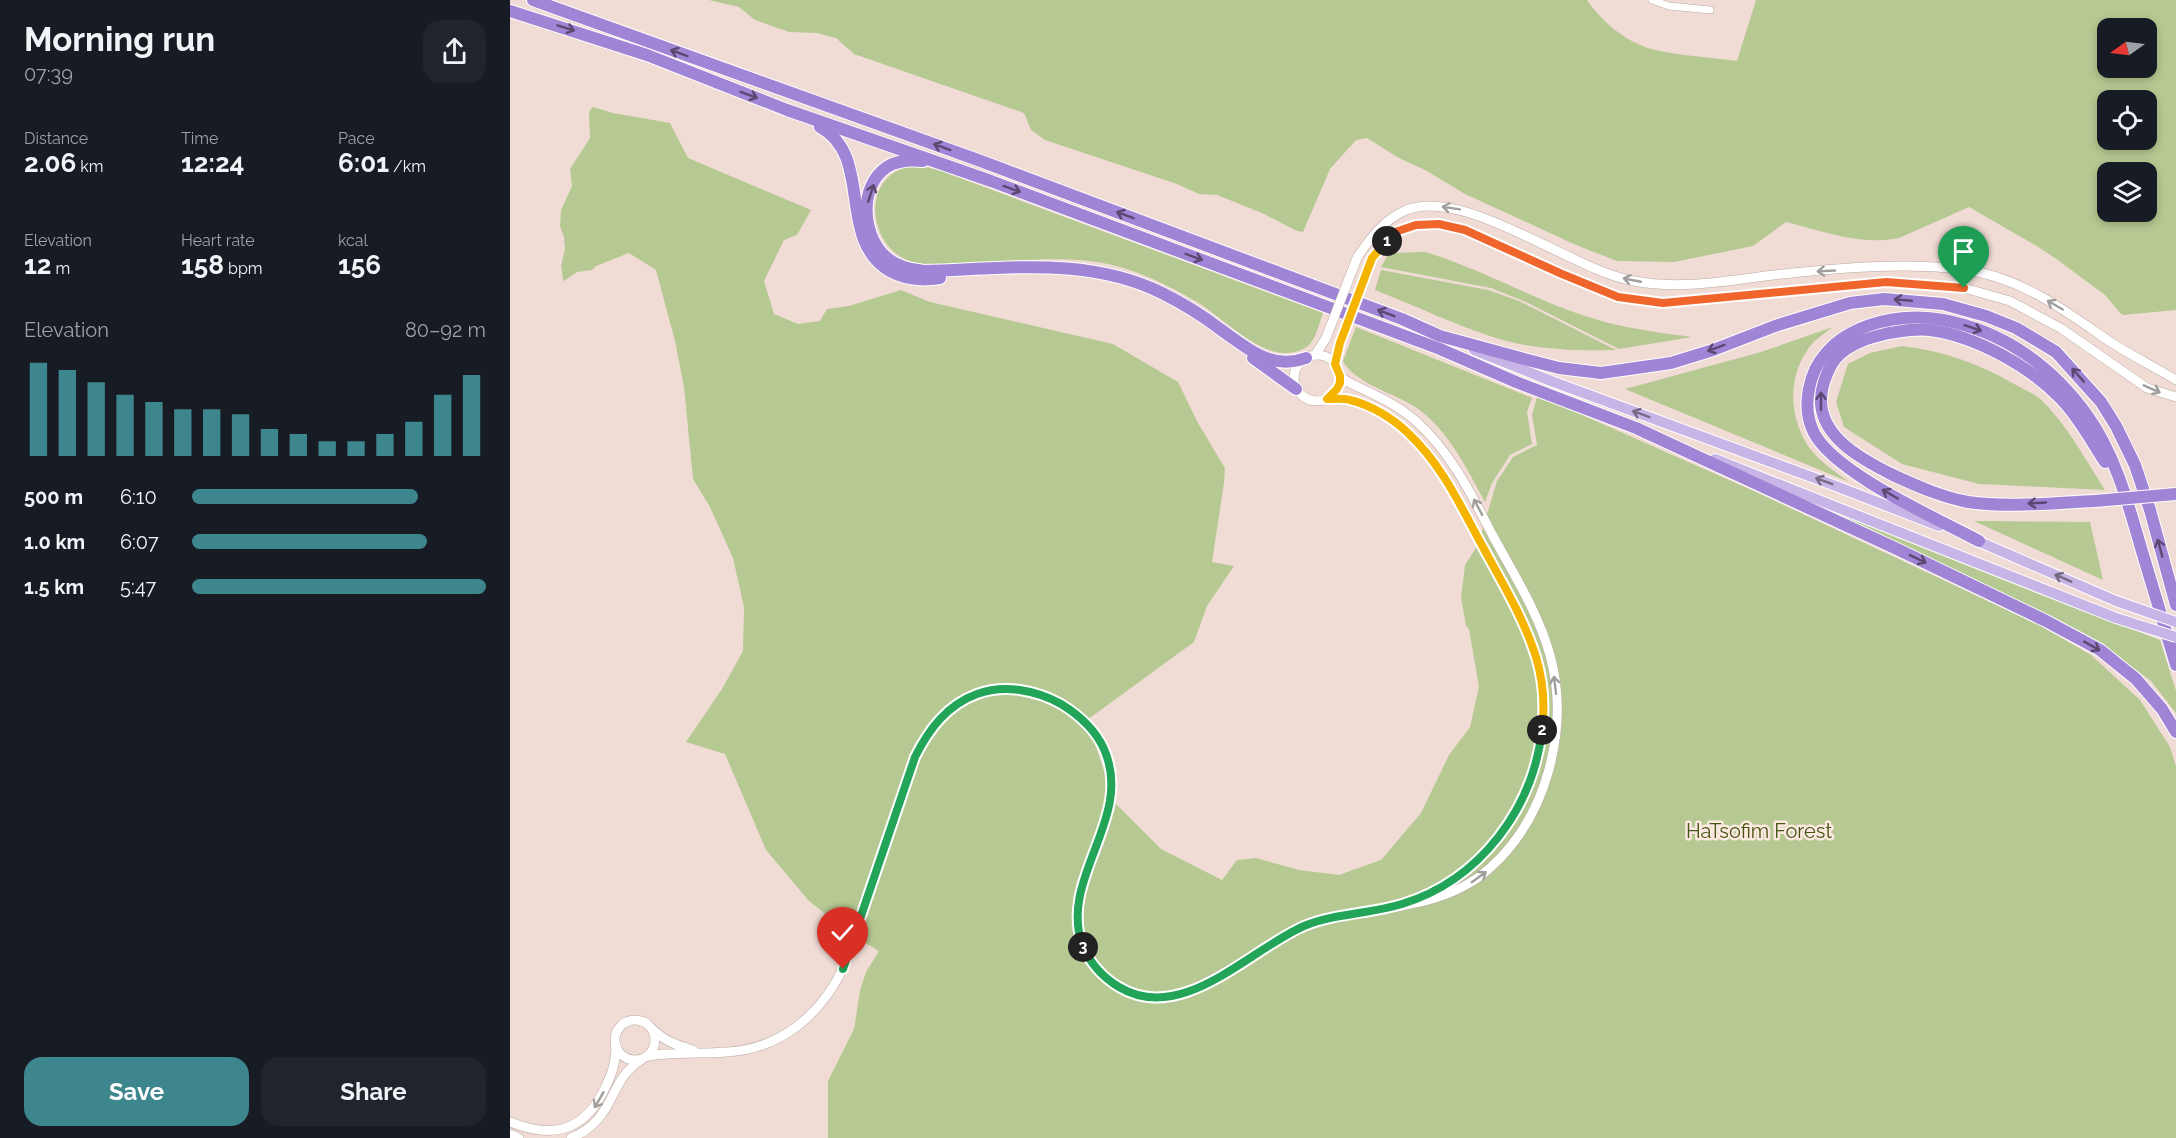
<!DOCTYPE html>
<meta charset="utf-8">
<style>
:root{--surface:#171b24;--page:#20242c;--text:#f1f3f6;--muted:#9ea1a6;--accent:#3e868d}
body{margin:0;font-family:Raleway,sans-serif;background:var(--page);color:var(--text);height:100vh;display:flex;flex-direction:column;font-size:22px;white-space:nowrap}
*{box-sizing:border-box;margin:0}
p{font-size:20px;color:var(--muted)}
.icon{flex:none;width:33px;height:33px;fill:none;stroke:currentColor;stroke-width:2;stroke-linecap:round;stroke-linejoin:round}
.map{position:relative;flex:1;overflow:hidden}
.details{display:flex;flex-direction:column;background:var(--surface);width:510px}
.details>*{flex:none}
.needle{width:39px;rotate:256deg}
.tools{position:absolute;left:1587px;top:18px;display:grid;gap:12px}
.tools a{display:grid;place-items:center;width:60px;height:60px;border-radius:12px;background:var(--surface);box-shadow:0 3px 9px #0003;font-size:30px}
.pin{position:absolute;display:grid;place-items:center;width:51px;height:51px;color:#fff;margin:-62px -26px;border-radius:50% 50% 50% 0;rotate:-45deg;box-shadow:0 0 6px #0007}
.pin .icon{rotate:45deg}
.km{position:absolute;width:30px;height:30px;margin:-15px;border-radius:50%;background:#222;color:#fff;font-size:16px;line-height:30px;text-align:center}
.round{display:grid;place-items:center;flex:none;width:63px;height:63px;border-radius:18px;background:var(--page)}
.summary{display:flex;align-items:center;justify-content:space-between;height:102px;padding:0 24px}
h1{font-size:33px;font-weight:700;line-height:45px}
.stats{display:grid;grid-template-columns:repeat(3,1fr);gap:9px;height:102px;padding:6px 24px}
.stats div{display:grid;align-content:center}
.stats b{font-size:26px;font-weight:700}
.stats small{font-size:16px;font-weight:400}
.stats p{font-size:16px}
.chart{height:168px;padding:12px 24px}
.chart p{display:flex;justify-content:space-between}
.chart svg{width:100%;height:108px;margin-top:6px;stroke:var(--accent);stroke-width:6}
.button{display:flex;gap:12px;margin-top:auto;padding:12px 24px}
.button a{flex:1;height:69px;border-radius:18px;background:var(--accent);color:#fff;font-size:24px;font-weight:700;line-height:69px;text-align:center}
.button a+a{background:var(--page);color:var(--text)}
ul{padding:0 24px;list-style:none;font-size:20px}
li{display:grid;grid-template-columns:96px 72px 1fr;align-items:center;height:45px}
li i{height:15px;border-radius:8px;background:var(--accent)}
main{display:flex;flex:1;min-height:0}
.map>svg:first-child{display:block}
.green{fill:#b6c992;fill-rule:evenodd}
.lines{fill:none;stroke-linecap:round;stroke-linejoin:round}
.street-casing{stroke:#baa8a1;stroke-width:8}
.secondary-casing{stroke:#baa8a1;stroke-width:10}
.primary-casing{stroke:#fff;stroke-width:12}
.highway-casing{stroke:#fff;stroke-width:14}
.street{stroke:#fff;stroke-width:7}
.secondary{stroke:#fff;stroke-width:9}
.primary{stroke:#c6b5e6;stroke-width:10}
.highway{stroke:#a084d6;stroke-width:12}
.secondary-bridge-casing{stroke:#baa8a1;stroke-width:10;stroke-linecap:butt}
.primary-bridge-casing{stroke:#fff;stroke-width:12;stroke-linecap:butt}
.highway-bridge-casing{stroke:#fff;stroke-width:14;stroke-linecap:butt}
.secondary-bridge{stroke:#fff;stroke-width:9}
.primary-bridge{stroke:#c6b5e6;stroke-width:10}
.highway-bridge{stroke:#a084d6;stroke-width:12}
.oneway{stroke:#5a4870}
.oneway2{stroke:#a19e9d}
.oneway3{stroke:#766983}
.split-1-casing{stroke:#fff;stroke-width:12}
.split-2-casing{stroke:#fff;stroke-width:12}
.split-3-casing{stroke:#fff;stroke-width:12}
.split-4-casing{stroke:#fff;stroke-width:12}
.split-1{stroke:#f0652b;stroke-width:8}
.split-2{stroke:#f5b400;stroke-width:8}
.split-3{stroke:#22a559;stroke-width:8}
.split-4{stroke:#22a559;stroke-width:8}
.labels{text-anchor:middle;stroke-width:5;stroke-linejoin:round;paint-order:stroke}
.park-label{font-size:20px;fill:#445613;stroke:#fde9e2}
</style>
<main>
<section class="details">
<div class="summary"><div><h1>Morning run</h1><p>07:39</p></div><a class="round"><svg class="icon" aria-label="share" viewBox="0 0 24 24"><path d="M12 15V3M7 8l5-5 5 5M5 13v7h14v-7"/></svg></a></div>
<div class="stats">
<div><p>Distance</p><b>2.06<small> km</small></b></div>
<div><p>Time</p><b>12:24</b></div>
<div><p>Pace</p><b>6:01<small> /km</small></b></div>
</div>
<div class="stats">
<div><p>Elevation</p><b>12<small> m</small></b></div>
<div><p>Heart rate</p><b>158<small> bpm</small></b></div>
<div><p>kcal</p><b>156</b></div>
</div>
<div class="chart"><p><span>Elevation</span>80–92 m</p>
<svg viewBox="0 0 160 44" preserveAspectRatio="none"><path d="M5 44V6M15 44V9M25 44V14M35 44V19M45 44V22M55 44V25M65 44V25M75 44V27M85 44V33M95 44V35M105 44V38M115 44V38M125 44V35M135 44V30M145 44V19M155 44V11"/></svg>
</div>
<ul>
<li><b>500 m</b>6:10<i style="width:77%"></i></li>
<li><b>1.0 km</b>6:07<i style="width:80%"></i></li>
<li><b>1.5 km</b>5:47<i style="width:100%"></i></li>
</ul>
<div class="button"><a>Save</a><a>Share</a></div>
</section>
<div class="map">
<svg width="1666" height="1138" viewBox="0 0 1666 1138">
<rect width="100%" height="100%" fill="#f0dcd5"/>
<g class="green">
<path d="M199 0H1077C1089 18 1109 36 1130 45 1152 55 1201 57 1227 61L1246 0H1666V310L1613 315 1610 313 1595 295 1545 258 1525 245 1459 207 1389 238C1351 246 1313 231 1276 222L1243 246 1164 262 1107 261 1066 245 955 194 917 171 887 157 857 138 846 140 820 169 793 232 787 231 752 213 707 195 689 194 667 184 535 140 521 130 514 113 344 54 326 38 307 33 279 32 245 20 229 7ZM1598 28H1636V68H1598ZM1598 100H1636V140H1598ZM1598 172H1636V212H1598Z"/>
<polygon points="83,107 103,113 160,123 178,158 301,210 287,235 274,240 254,281 264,314 288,324 310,321 317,309 339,306 391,290 420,302 603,344 668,382 688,423 715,468 714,483 702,562 724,566 697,606 684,642 577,720 605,803 651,849 712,880 727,860 746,858 789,870 829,875 871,860 911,813 939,755 960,727 969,687 959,629 956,626 951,598 955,565 968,545 987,481 1003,457 1027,445 1022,415 1027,397 1061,410 1246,492 1531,626 1581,655 1630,700 1660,747 1666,766 1666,1138 318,1138 318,1081 344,1029 350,991 356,972 369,951 342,935 299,901 256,850 215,754 176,742 212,689 233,651 234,607 223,558 200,507 183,479 174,387 165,341 146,270 119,253 86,266 82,270 67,272 54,281 53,280 51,266 55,249 54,237 50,226 51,210 62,186 60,169 80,138 79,112"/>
<path d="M402 165 412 166 431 171 813 313C805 335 805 351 777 353 748 355 712 317 687 302 665 289 641 277 617 269 567 253 514 261 463 263 443 264 419 268 399 261 373 251 359 219 368 193 374 177 386 169 402 165Z"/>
<path d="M915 252C969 268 1017 296 1069 314 1106 327 1144 332 1182 337L1109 349 1016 302 981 288 871 267 879 253Z"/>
<path d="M871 270 978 290 1009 301 1106 350C1066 351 1025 350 986 338 947 326 904 305 865 290Z"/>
<path d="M846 327 1022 398 1017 412 1022 444 1000 455 982 483 975 502C957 469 939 431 907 408 886 394 844 383 833 361Z"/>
<path d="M1323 327C1315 333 1307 338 1301 345 1279 373 1278 410 1295 441 1305 459 1323 470 1339 482L1115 389 1251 352Z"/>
<path d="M1392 346C1434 351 1470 364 1506 385 1513 389 1523 393 1530 399 1557 424 1575 459 1595 490L1469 484 1392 464 1334 427 1326 402 1338 364 1360 353Z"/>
<polygon points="1273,492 1650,640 1666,691 1666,713 1641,681 1593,646"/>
<polygon points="1464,521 1580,522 1593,580"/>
</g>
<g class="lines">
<defs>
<polyline id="street" points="1142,0 1159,6 1200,10"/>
<g id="secondary">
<path d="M847 258C860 238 873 221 894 211 951 184 1063 271 1124 281 1176 291 1230 278 1282 273 1340 267 1416 261 1472 273 1519 284 1557 312 1596 339 1618 354 1643 366 1666 380"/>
<polyline points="862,258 886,232 906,225 929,224 955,230 1052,274 1108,297 1153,303 1376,282 1454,288 1500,301 1552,329 1637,388 1666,397"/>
<circle cx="807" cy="378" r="23"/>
<polyline points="805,355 816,338"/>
<polyline points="825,364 830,343"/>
<path d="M817 399C824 399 833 398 840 400 908 417 940 486 970 542 990 580 1013 616 1025 656 1049 730 1018 821 958 869 942 883 922 892 903 900"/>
<circle cx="125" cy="1040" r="20"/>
<path d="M142 1029C155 1041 166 1045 183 1050"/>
<path d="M139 1056C165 1052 191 1054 217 1052 271 1049 312 1014 334 966L405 757C421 725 441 702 476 692 500 685 529 692 550 704 569 715 584 729 593 749 612 791 593 832 578 871 573 884 568 897 567 910 565 934 575 960 593 976 641 1018 683 991 729 964 750 952 771 940 792 927 854 904 928 915 980 868 1037 817 1060 728 1040 655 1028 612 1004 575 983 536 962 496 942 454 908 423 888 404 862 394 838 382L832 378 828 369"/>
<path d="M0 1122C39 1138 71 1133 92 1094 101 1077 106 1064 106 1045"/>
<polyline points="0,1134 9,1138"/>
<path d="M61 1138C107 1119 97 1081 131 1060"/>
</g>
<g id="primary">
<polyline points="964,350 1041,381 1318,483 1429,526"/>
<polyline points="1205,459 1606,618"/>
<polyline points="1463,539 1606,601"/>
</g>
<g id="highway">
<polyline points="23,0 468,160 892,319 930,336 1018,360 1049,368 1091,373 1161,363 1203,350 1265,326 1340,303 1374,299 1433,304 1476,316 1506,328 1546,352 1591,402 1606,426 1625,465 1640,510 1666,605"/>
<polyline points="0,11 137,55 277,110 481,181 930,349 1006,382 1126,428 1387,549 1536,621 1590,650 1626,679 1652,709 1666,732"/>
<path d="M310 127C364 156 326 240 380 271 396 280 412 281 430 278"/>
<path d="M413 161C402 160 388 160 377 167 348 186 352 236 376 257 387 267 400 269 414 271 495 269 577 256 652 293 672 303 692 315 710 329 737 348 761 371 796 358"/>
<polyline points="743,358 786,389"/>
<path d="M1585 501C1543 503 1500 508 1458 502 1432 497 1409 487 1385 476 1348 458 1298 431 1314 382 1317 373 1320 365 1326 358 1339 343 1361 337 1379 333 1393 331 1406 328 1420 330 1465 336 1520 366 1551 399 1569 417 1581 441 1595 462"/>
<path d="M1469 541C1426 518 1326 474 1304 433 1297 419 1296 404 1299 389 1309 330 1382 310 1433 320 1493 331 1542 366 1577 415 1605 454 1618 503 1631 548 1643 587 1654 626 1666 665"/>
</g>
</defs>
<use href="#street" class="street-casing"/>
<use href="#secondary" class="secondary-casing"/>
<use href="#primary" class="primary-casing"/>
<use href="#highway" class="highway-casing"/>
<use href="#street" class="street"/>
<use href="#secondary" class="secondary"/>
<use href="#primary" class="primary"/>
<use href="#highway" class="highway"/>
<defs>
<g id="secondary-bridge">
<polyline points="816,338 847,258"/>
<polyline points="830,343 862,258"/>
</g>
<g id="primary-bridge">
<polyline points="1606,601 1666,622"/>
<polyline points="1606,618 1666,637"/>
</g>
<polyline id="highway-bridge" points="1585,501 1666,494"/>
</defs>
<use href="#secondary-bridge" class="secondary-bridge-casing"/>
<use href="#primary-bridge" class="primary-bridge-casing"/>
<use href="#highway-bridge" class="highway-bridge-casing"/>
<use href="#secondary-bridge" class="secondary-bridge"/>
<use href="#primary-bridge" class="primary-bridge"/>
<use href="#highway-bridge" class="highway-bridge"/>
</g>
<defs><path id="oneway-shaft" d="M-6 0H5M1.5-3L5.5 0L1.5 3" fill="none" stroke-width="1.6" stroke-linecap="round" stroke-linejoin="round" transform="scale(1.5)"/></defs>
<g class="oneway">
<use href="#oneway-shaft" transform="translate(56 28) rotate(17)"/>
<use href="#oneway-shaft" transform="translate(169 53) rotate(-160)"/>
<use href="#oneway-shaft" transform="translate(239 95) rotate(21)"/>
<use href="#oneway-shaft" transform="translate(432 147) rotate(-160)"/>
<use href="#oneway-shaft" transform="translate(502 189) rotate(20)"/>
<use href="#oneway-shaft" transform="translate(361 193) rotate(-72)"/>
<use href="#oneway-shaft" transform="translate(615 215) rotate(-159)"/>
<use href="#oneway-shaft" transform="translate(684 257) rotate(20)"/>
<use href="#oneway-shaft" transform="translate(1393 300) rotate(-175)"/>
<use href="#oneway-shaft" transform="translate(876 313) rotate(-159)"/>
<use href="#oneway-shaft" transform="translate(1463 328) rotate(19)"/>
<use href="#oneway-shaft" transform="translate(1206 348) rotate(160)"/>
<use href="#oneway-shaft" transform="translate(1568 375) rotate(-132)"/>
<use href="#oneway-shaft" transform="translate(1311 401) rotate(-90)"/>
<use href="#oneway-shaft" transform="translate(1380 494) rotate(-150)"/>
<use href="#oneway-shaft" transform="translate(1527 503) rotate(177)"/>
<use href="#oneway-shaft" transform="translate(1650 548) rotate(-105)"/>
<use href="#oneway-shaft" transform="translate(1408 559) rotate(26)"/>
<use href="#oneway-shaft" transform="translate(1582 646) rotate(30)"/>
</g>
<g class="oneway2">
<use href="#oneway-shaft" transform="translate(941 208) rotate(-171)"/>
<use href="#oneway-shaft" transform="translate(1316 271) rotate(177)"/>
<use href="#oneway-shaft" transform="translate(1122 280) rotate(-169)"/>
<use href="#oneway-shaft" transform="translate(1545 305) rotate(-150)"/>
<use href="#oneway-shaft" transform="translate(1642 389) rotate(24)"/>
<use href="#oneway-shaft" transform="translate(968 507) rotate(-118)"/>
<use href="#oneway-shaft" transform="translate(1045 685) rotate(-97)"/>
<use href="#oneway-shaft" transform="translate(969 877) rotate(-36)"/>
<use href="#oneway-shaft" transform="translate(89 1100) rotate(120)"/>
</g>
<g class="oneway3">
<use href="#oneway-shaft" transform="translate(1131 414) rotate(-160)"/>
<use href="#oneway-shaft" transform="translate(1314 481) rotate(-159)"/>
<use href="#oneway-shaft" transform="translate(1553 578) rotate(-156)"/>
</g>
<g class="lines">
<defs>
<polyline id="split-1" points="877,241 885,232 906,225 929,224 955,230 1052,274 1108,297 1153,303 1376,282 1454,288"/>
<path id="split-2" d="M877 241 862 258 830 343 825 364 830 376V383L827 389 817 399C824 399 833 398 840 400 861 405 884 419 899 434 933 466 952 509 974 549 993 584 1014 619 1026 657 1033 680 1035 706 1032 730"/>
<path id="split-3" d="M573 947C581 964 592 977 609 987 672 1025 739 950 794 926 825 913 860 914 892 904 970 880 1023 809 1032 730"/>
<path id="split-4" d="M333 969 405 757C419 729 437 705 467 694 494 684 526 690 551 704 569 715 585 729 594 749 625 819 547 878 573 947"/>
</defs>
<use href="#split-1" class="split-1-casing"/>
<use href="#split-2" class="split-2-casing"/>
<use href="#split-3" class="split-3-casing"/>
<use href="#split-4" class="split-4-casing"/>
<use href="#split-1" class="split-1"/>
<use href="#split-2" class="split-2"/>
<use href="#split-3" class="split-3"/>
<use href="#split-4" class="split-4"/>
</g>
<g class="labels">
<g class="park-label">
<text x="1249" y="838">HaTsofim Forest</text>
</g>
</g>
</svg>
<div class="tools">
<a><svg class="needle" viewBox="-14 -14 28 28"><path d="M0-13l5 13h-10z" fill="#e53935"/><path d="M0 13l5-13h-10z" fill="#9ea1a6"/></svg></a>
<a><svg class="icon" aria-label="locate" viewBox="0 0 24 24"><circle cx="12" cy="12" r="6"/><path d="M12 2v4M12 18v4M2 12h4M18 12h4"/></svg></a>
<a><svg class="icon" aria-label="layers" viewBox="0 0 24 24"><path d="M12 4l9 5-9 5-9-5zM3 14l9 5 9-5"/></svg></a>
</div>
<div class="pin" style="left:1454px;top:288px;background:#1e9e55"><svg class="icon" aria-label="arrive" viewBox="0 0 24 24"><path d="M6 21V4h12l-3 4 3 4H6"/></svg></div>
<div class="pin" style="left:333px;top:969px;background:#d93025"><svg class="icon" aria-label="check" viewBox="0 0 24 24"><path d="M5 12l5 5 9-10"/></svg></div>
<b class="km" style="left:877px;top:241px">1</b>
<b class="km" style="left:1032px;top:730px">2</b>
<b class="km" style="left:573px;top:947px">3</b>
</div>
</main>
